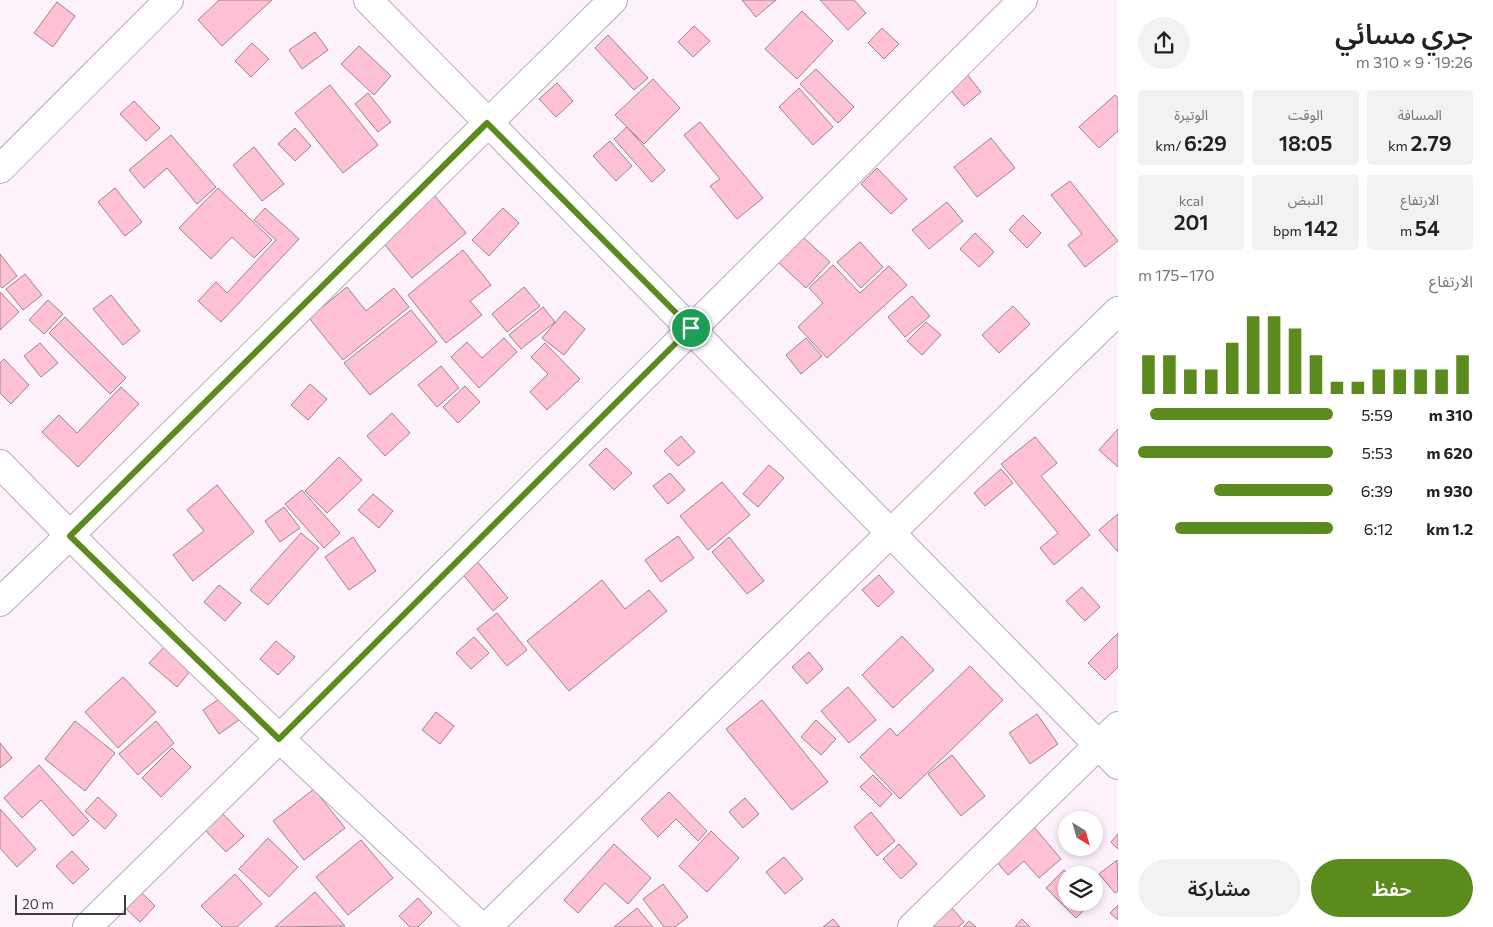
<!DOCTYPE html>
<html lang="ar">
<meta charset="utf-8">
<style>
:root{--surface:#fff;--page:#f2f2f2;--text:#222;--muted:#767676;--accent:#5b8a1d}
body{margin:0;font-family:Commissioner,"Noto Sans Arabic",sans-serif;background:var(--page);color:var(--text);direction:rtl;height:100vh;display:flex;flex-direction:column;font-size:19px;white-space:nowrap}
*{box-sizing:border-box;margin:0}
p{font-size:16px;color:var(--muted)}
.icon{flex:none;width:28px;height:28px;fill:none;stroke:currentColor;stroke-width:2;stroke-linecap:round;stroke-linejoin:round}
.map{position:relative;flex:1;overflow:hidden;direction:ltr}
.details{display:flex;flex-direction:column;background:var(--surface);width:375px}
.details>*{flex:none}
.needle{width:32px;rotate:143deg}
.controls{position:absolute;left:1058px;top:811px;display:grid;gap:10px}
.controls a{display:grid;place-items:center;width:45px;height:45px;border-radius:50%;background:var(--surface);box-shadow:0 2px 8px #0003;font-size:25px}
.scale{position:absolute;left:15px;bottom:12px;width:111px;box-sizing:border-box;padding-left:5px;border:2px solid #423a42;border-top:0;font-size:14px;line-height:18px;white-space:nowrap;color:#423a42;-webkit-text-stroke:4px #fdf1fc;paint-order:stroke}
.pin{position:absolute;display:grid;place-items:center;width:42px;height:42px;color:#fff;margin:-21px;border:2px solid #fff;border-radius:50%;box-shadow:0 1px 5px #0007}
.round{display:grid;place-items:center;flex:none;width:52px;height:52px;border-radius:26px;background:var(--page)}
.overview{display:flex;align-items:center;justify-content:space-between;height:85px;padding:0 20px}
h1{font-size:28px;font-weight:600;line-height:38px}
.figures{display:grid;grid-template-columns:repeat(3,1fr);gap:8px;height:85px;padding:5px 20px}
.figures div{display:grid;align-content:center;border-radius:5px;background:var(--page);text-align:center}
.figures b{font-size:21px;font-weight:600}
.figures small{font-size:14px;font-weight:400}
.figures p{font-size:14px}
.chart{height:140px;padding:10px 20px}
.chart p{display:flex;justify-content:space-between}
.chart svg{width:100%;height:90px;margin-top:5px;stroke:var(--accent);stroke-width:6}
.button{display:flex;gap:10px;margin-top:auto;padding:10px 20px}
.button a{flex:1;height:58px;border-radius:30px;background:var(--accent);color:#fff;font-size:20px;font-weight:600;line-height:58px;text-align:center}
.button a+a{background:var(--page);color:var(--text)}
ul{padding:0 20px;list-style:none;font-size:16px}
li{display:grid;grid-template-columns:80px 60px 1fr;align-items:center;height:38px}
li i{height:12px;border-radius:6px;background:var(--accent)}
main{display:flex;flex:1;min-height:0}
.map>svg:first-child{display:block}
.building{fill:#fec1d3;stroke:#9d848b}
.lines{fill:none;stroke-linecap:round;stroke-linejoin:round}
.minor-casing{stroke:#bcaabc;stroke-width:30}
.minor{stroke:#fff;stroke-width:28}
.route-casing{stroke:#fff;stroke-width:10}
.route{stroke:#5b8a1d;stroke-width:6}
</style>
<main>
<section class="details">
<div class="overview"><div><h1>جري مسائي</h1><p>19:26 · 9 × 310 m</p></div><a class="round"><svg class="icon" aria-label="share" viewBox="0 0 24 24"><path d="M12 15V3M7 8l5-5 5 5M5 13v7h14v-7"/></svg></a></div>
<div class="figures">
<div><p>المسافة</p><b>2.79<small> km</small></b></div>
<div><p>الوقت</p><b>18:05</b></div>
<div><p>الوتيرة</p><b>6:29<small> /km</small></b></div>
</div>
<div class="figures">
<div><p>الارتفاع</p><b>54<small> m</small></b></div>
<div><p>النبض</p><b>142<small> bpm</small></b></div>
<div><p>kcal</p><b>201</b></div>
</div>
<div class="chart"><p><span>الارتفاع</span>170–175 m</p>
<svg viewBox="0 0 160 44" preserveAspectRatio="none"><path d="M5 44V25M15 44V25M25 44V32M35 44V32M45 44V19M55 44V6M65 44V6M75 44V12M85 44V25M95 44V38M105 44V38M115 44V32M125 44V32M135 44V32M145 44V32M155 44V25"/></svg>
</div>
<ul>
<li><b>310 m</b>5:59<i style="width:94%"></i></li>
<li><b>620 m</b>5:53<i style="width:100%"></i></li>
<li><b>930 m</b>6:39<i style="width:61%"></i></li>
<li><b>1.2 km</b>6:12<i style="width:81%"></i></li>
</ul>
<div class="button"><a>حفظ</a><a>مشاركة</a></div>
</section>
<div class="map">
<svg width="1118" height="927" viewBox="0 0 1118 927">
<rect width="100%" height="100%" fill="#fdf1fc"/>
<g class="building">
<polygon points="219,0 272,0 222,46 198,20"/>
<polygon points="742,0 776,0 756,17"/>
<polygon points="820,0 854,0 866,13 848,30"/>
<polygon points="57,2 75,16 53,47 34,33"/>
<polygon points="802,11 833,41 797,79 765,49"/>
<polygon points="694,26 710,41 693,57 678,42"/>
<polygon points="882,28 899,44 884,59 868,43"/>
<polygon points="315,32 328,50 302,69 289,50"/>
<polygon points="608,35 648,78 634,90 595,48"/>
<polygon points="252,43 269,59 251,77 235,61"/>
<polygon points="359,46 391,76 374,95 341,64"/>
<polygon points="816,69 854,107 838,123 800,84"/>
<polygon points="966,73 981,92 964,106 948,87"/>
<polygon points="653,79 680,108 644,144 615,115"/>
<polygon points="557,83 573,101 556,117 539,99"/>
<polygon points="330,85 378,145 343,173 295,113"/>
<polygon points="799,88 833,127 813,145 779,107"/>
<polygon points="368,93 391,122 378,132 355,104"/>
<polygon points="1115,95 1118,98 1118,131 1099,148 1079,127"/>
<polygon points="134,101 160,128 146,141 120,114"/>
<polygon points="700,122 763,198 737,219 710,186 720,179 684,135"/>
<polygon points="627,127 665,170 652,182 614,139"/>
<polygon points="295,128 311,146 295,161 278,144"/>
<polygon points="171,135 216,187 197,204 167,168 144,188 129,170"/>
<polygon points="991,138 1015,168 977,197 954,167"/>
<polygon points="610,141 632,166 616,181 593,156"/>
<polygon points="254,147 284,184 262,201 233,165"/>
<polygon points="877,168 907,199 891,214 861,184"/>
<polygon points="1070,181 1118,241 1085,267 1068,245 1082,234 1051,195"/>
<polygon points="115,188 142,222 125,236 98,202"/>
<polygon points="218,188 272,240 254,258 232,237 211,259 179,228"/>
<polygon points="434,195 466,233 412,278 381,240"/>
<polygon points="947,202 963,221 929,249 912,230"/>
<polygon points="265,208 299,239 221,322 198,301 216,282 227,293 276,240 254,220"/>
<polygon points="503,208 519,223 489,256 472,240"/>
<polygon points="1023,215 1041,233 1027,248 1009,230"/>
<polygon points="975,233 994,252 979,267 960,249"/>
<polygon points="802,236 830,262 806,288 778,262"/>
<polygon points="860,242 883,267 861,288 837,262"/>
<polygon points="463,250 491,285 470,301 482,315 446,343 408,295"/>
<polygon points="0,254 17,276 2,288 0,286"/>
<polygon points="833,265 860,293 889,266 907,285 827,358 798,327 823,303 809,288"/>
<polygon points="25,274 42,295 23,310 6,289"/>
<polygon points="347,287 366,311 394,288 409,307 343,360 309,318"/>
<polygon points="524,287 540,306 507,332 492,314"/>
<polygon points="0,292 19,312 0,330"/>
<polygon points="111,295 140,331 123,345 93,309"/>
<polygon points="912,296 930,316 905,337 888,317"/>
<polygon points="48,300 63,314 44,334 29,320"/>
<polygon points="1013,306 1030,324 999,353 982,335"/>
<polygon points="543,307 555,322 521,349 509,335"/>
<polygon points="411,310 437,342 370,395 344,363"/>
<polygon points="565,311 585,329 564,355 542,338"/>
<polygon points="65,317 126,378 110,394 49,333"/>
<polygon points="926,322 941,335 922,355 907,341"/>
<polygon points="504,338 517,352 479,388 451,357 467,342 482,358"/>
<polygon points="806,338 822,356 801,374 786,355"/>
<polygon points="40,343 58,363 41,377 24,356"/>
<polygon points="545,343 580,379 547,410 530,392 548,374 531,357"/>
<polygon points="4,359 29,385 11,404 0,393 0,363"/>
<polygon points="441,366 459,388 437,407 418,385"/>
<polygon points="310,384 327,399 308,420 291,405"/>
<polygon points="465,386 480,402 458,423 443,407"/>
<polygon points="121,387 139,404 78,467 42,432 59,415 77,433"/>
<polygon points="392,413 410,433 385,456 367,436"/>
<polygon points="1118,429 1118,467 1099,450"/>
<polygon points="681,436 695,452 678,466 664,451"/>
<polygon points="1035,437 1057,463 1041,476 1090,535 1054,565 1040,548 1058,533 1001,464"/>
<polygon points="606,448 632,473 614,490 589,465"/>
<polygon points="339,457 362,480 327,513 305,491"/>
<polygon points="769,465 784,478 758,507 743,494"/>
<polygon points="1001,469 1013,483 985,506 974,493"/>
<polygon points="670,473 685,490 668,504 653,486"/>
<polygon points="722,482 750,515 708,550 680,516"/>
<polygon points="217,485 254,532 193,581 173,555 204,531 187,510"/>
<polygon points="302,490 340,533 324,548 285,504"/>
<polygon points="373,494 393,511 379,528 358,510"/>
<polygon points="284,507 300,528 280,542 265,521"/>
<polygon points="1118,514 1118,552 1099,530"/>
<polygon points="301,533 319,548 268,605 250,590"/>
<polygon points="678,536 694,558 661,582 645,560"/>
<polygon points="353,537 376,571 349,590 325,557"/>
<polygon points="729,537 764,581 747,594 712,552"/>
<polygon points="476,560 508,598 493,611 461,572"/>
<polygon points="879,575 894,592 878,607 862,590"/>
<polygon points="602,580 625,609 649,590 667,611 569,691 527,641"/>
<polygon points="219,585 241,603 225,621 204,602"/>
<polygon points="1082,587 1100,607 1085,621 1066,601"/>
<polygon points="497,613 527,650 507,666 477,629"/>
<polygon points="1118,633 1118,667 1105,680 1088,663"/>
<polygon points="902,636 934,670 893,708 862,675"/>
<polygon points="474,637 489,653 471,669 456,653"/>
<polygon points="276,641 295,657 278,675 260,659"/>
<polygon points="166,645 192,669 177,687 149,663"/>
<polygon points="809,652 823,669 807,684 792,667"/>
<polygon points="970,666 1003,700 900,799 860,757 890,728 897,736"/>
<polygon points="123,677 156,712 118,748 85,712"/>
<polygon points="848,687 876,720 849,743 821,711"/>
<polygon points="222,697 239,720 219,734 203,710"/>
<polygon points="762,700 828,782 792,810 726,729"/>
<polygon points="436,712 454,726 440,744 422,730"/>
<polygon points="1037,714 1058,744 1030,764 1009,733"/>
<polygon points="816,720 836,739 821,755 801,737"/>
<polygon points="75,721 115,753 85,791 45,759"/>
<polygon points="156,721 174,743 138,775 119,754"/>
<polygon points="0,743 12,758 0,768"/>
<polygon points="172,748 191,767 161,797 142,778"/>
<polygon points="952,755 985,796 961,816 928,774"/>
<polygon points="39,765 89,821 73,836 41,800 22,818 4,798"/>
<polygon points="873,775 892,794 880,807 860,787"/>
<polygon points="314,789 345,828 304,860 273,821"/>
<polygon points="669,792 707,831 698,841 676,819 658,837 641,819"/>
<polygon points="98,797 117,815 105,829 85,811"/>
<polygon points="745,798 759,814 743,828 729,812"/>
<polygon points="0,809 36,849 17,867 0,848"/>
<polygon points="221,812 244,836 226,852 203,828"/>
<polygon points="871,812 895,841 877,856 854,827"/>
<polygon points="1034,827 1061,859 1039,878 1024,861 1008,875 995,860"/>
<polygon points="711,831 739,858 707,892 679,866"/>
<polygon points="1118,834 1118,849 1111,842"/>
<polygon points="268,838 298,867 269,897 239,869"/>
<polygon points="361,840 393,878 348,915 316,877"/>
<polygon points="614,844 651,878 628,904 605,883 578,913 564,900"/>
<polygon points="899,844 917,864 901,879 883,859"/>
<polygon points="72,851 89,869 73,884 56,866"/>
<polygon points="784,857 803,879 785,894 766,872"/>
<polygon points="1117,860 1118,891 1115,893 1099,874"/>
<polygon points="1064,870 1069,875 1066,875 1066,902 1092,902 1076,918 1046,888"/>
<polygon points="235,874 262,904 237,927 222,927 201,906"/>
<polygon points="663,884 688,917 675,927 664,927 643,899"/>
<polygon points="138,889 155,906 140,922 122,905"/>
<polygon points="315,892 345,926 275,927"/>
<polygon points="418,898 432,913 418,927 410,927 399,916"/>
<polygon points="1118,905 1118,920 1110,913"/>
<polygon points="637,908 653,927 614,927"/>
<polygon points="952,908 964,922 958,927 934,927 932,925"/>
<polygon points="833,919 840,927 823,927"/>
<polygon points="1022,919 1030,927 1015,927"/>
<polygon points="969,921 976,927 963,927"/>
</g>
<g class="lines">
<defs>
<g id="minor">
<polyline points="368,0 1118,765"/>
<polyline points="0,169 169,0"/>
<path d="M0 464C155 624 318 775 481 927"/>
<polyline points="0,602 69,536 613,0"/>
<polyline points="87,927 279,739 1023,0"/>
<polyline points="487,927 1118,311"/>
<polyline points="912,927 1118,726"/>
</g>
</defs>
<use href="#minor" class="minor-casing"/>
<use href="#minor" class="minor"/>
</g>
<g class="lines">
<defs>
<polygon id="route" points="487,123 691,328 279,739 70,536"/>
</defs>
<use href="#route" class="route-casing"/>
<use href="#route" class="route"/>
</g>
</svg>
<div class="controls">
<a><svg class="needle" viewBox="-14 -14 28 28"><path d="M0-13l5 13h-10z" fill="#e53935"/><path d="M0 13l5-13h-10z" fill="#767676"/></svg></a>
<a><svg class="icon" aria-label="layers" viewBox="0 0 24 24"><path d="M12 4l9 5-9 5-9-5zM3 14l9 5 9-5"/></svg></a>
</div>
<div class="scale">20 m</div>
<div class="pin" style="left:691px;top:328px;background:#1e9e55"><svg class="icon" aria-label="arrive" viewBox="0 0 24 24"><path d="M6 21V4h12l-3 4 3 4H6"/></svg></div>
</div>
</main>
